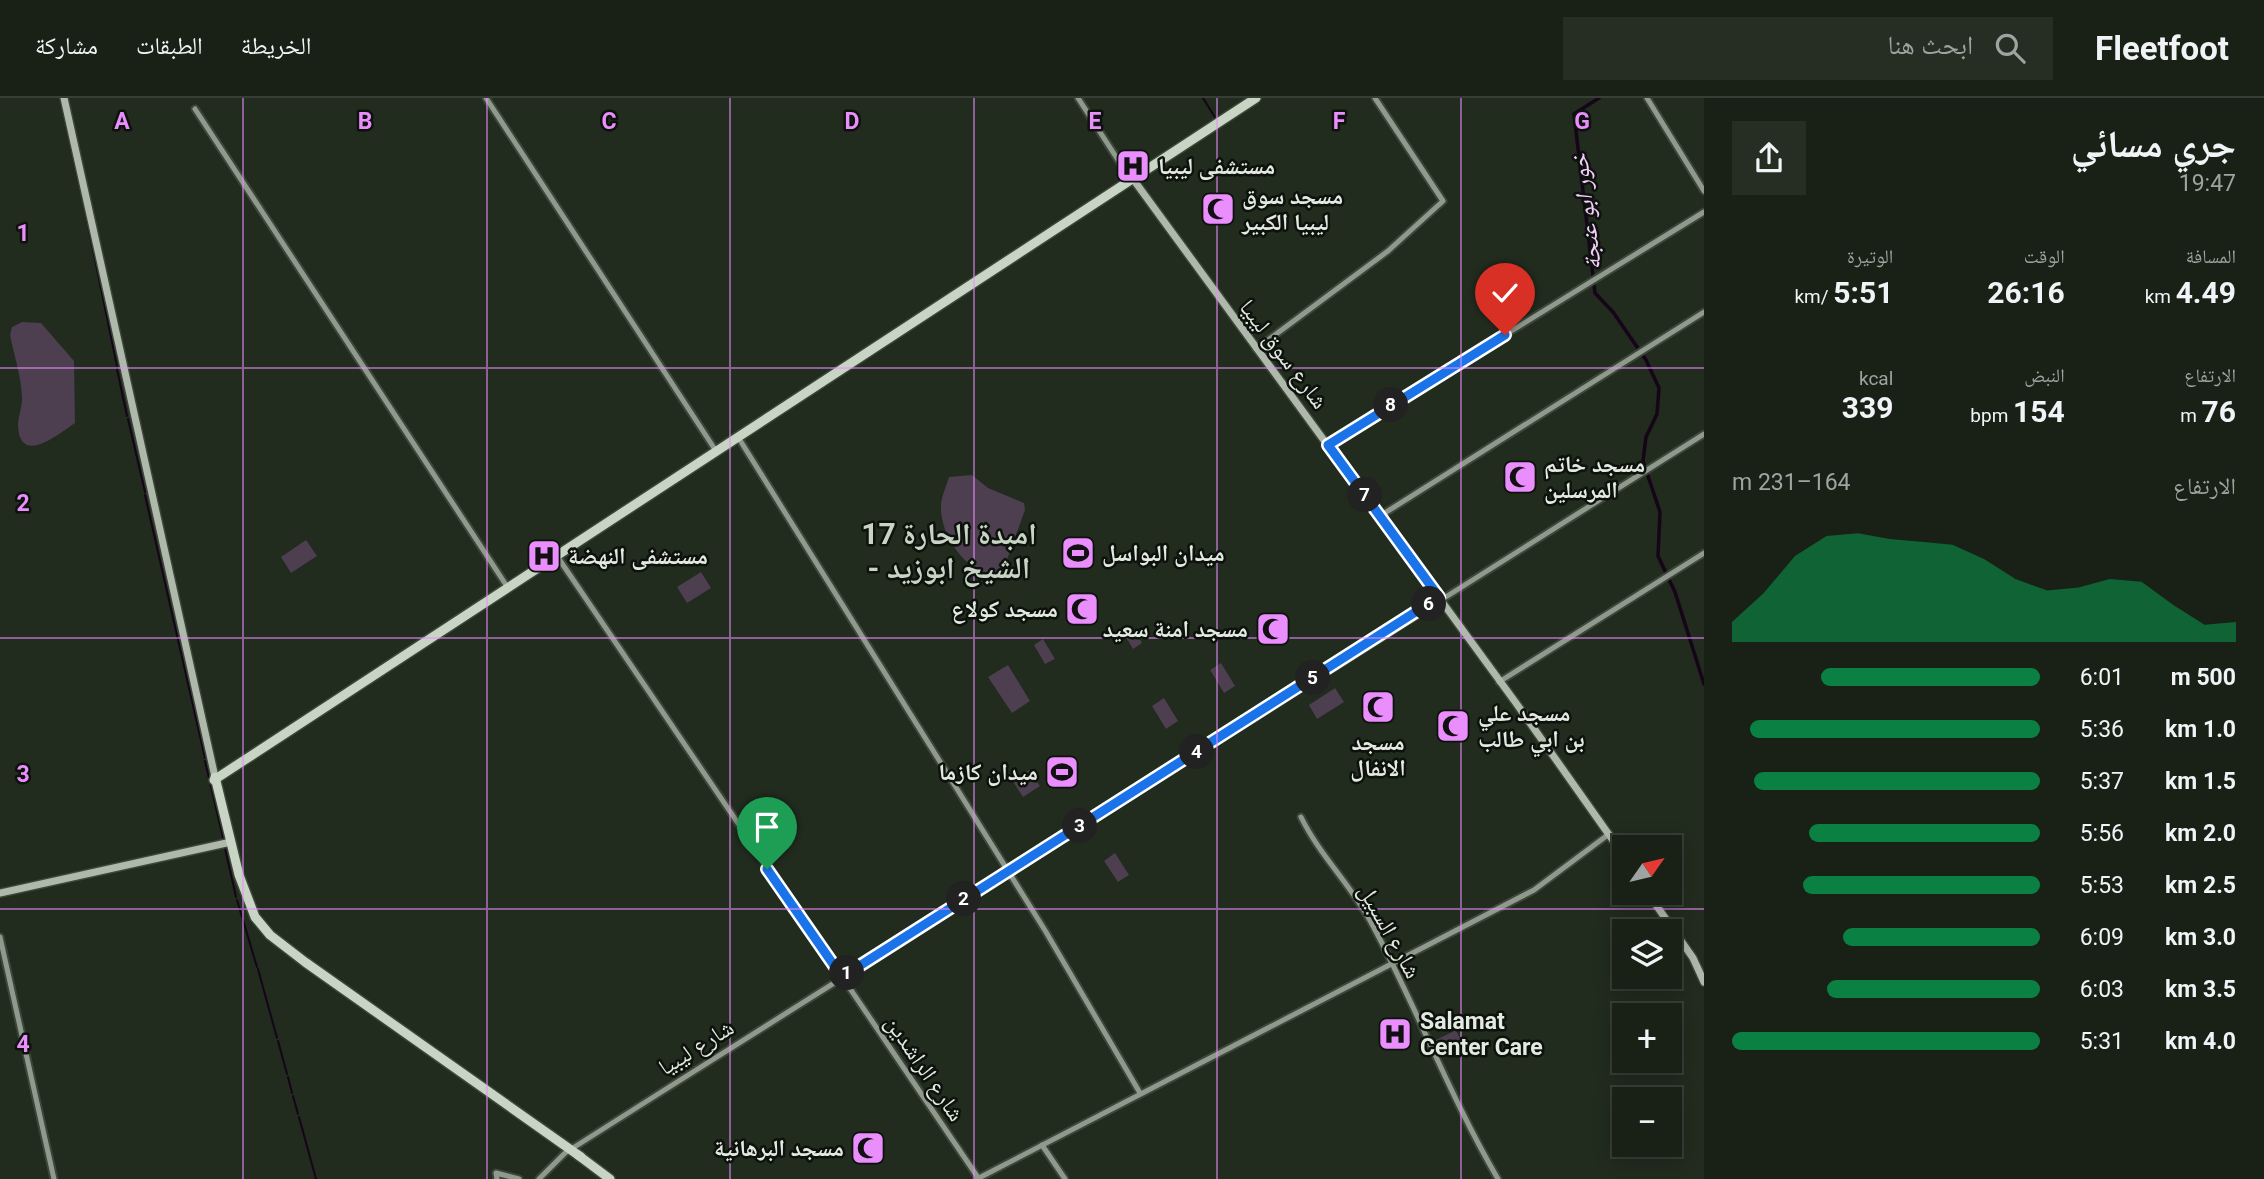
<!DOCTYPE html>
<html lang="ar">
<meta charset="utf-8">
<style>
:root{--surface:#192016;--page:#262d23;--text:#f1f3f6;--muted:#9fa3a1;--line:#373e35;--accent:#0b8043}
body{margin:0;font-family:Roboto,"Noto Naskh Arabic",sans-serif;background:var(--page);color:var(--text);direction:rtl;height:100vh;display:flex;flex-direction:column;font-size:26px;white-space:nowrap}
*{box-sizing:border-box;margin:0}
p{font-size:23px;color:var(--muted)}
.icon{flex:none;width:38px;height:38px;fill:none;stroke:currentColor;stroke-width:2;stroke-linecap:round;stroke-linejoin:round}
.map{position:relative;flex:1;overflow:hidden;direction:ltr}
.sheet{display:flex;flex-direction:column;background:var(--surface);width:560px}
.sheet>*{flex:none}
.needle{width:46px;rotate:56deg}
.buttons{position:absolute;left:1612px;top:737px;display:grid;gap:14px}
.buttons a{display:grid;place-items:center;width:70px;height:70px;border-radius:0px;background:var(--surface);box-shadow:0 4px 18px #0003,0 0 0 2px var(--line);font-size:35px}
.pin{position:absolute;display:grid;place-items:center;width:60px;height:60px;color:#fff;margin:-72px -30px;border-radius:50% 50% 50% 0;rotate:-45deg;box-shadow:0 0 7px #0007}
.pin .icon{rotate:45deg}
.km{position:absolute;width:35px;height:35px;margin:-18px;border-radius:50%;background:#222;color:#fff;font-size:19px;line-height:35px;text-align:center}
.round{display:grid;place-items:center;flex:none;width:74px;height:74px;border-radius:0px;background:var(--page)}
.head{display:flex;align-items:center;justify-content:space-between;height:119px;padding:0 28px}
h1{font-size:38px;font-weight:700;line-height:52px}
.metrics{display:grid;grid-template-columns:repeat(3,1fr);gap:10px;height:119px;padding:7px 28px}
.metrics div{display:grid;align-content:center}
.metrics b{font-size:30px;font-weight:700}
.metrics small{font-size:19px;font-weight:400}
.metrics p{font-size:19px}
.chart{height:196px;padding:14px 28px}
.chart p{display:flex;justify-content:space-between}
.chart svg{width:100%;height:126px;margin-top:7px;fill:var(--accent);opacity:.7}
ul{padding:0 28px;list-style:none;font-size:23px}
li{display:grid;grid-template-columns:112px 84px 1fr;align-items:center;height:52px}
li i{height:18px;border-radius:9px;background:var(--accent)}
header{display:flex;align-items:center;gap:42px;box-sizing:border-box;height:98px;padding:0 35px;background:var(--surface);border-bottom:2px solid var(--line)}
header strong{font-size:33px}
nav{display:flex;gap:38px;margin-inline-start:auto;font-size:24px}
.search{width:490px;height:63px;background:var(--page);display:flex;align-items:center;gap:18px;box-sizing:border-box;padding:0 24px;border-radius:0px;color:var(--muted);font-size:26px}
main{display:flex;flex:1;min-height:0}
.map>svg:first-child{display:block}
.green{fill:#4d3e50}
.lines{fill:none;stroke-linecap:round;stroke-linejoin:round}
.stream{stroke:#160519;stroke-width:2}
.canal{stroke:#160519;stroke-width:3.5}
.secondary-casing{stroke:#3c4639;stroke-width:9}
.primary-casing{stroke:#3c4639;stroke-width:10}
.highway-casing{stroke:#3c4639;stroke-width:12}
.secondary{stroke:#90998e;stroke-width:5}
.primary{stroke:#aeb8ab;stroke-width:7}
.highway{stroke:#c8d5c5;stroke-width:9}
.route-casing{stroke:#fff;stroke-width:14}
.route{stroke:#1a73e8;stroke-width:9}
.grid{fill:none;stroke:#ea8dfd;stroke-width:2;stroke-opacity:0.55}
.labels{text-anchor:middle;stroke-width:5;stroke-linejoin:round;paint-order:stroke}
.poi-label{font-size:23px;font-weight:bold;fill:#e3eae2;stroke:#0d120c;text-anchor:start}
.street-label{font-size:23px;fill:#e3eae2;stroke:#0d120c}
.water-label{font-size:24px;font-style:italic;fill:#f5cdfe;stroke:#0d120c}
.district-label{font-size:30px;font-weight:bold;fill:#c7d4c4;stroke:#0d120c}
.grid-label{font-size:23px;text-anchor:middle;font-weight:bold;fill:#ea8dfd;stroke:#0d120c;stroke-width:5;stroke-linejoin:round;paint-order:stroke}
</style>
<header>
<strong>Fleetfoot</strong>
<div class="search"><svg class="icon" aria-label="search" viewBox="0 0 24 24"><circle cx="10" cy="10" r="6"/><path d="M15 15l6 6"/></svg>ابحث هنا</div>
<nav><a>الخريطة</a><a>الطبقات</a><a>مشاركة</a></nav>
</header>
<main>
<section class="sheet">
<div class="head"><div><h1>جري مسائي</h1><p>19:47</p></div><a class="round"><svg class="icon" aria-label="share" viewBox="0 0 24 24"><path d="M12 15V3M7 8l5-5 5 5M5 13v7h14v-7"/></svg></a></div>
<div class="metrics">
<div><p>المسافة</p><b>4.49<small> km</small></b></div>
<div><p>الوقت</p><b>26:16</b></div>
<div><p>الوتيرة</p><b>5:51<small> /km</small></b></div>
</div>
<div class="metrics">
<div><p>الارتفاع</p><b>76<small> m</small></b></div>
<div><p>النبض</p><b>154<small> bpm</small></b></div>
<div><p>kcal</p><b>339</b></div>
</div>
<div class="chart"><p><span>الارتفاع</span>164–231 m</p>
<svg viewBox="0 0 160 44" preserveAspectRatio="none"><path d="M0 44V37L10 27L20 14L30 7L40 6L50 8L60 9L70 10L80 15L90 22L100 26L110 25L120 22L130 23L140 31L150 38L160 37V44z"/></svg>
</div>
<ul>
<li><b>500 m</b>6:01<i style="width:71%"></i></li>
<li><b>1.0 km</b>5:36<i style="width:94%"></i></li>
<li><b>1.5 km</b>5:37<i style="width:93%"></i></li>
<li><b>2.0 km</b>5:56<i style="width:75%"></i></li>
<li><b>2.5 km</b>5:53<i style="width:77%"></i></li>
<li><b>3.0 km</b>6:09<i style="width:64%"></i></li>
<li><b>3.5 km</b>6:03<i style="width:69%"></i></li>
<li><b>4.0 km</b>5:31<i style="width:100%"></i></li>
</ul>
</section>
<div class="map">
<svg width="1704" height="1081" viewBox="0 0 1704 1081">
<rect width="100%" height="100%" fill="#212b1e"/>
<g class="green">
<path d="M22 224 41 225 74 263 75 325C60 335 20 369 18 328 18 318 22 310 22 301 22 281 14 257 10 237L12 229Z"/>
<path d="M972 377 988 390 1024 405 1025 412 1004 470 992 478C964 471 939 436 941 406 942 398 946 388 949 379Z"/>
<polygon points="1077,440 1090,463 1079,469 1066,447"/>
<polygon points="306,442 317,458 291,475 281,459"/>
<polygon points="701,474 711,490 687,505 677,489"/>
<polygon points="1133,530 1142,545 1133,551 1124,536"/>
<polygon points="1043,541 1055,561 1045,566 1034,547"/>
<polygon points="1221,565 1235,588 1224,595 1210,572"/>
<polygon points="1008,567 1030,603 1012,615 988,579"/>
<polygon points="1335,590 1344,604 1317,621 1309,607"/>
<polygon points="1164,600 1178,623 1166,631 1152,608"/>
<polygon points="1061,659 1075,682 1063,690 1049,666"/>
<polygon points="1029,672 1040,688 1023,699 1012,682"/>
<polygon points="1115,755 1129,777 1118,784 1104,763"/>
<polygon points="1456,932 1463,947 1442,959 1434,943"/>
</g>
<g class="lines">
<g class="stream">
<polyline points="60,0 81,95"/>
<polyline points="1203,0 1216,21"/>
<polyline points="82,98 117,268"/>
<polyline points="117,271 127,318"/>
<polyline points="128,321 145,394"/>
<polyline points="145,397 205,660"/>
<polyline points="205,663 224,744"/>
<polyline points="225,750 236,799"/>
<polyline points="237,802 242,819"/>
<polyline points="243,822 257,869"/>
<polyline points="258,871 277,940"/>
<polyline points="278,943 287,976"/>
<polyline points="288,979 292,995"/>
<polyline points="293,998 298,1016"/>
<polyline points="299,1019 316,1081"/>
</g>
<polyline class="canal" points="1599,0 1574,16 1595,195 1613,214 1646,262 1659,290 1657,316 1646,339 1643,363 1660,414 1658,458 1675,494 1704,586"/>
<defs>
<g id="secondary">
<polyline points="486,0 716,353"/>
<polyline points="1078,0 1131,82"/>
<polyline points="1647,0 1704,93"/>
<polyline points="195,11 508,490"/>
<polyline points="1256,251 1388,153 1443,103 1375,0"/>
<polyline points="738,339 1046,834 1140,995"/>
<polyline points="1325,348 1704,114"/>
<polyline points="1380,418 1704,214"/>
<polyline points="557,458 979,1081"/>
<polyline points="1499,584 1704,455"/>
<path d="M1301 719C1320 758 1352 788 1372 826 1417 910 1450 999 1498 1081"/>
<polyline points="0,839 54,1081"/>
<polyline points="1042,1047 1065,1081"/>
<polyline points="497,1081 496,1075 519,1081"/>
<polyline points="539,1081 565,1055 655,998 1704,336"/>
<polyline points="977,1081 1534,792 1609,736"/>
</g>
<g id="primary">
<polyline points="64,0 215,679"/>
<polyline points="1133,81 1516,605 1624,758"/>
<polyline points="1647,794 1693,860 1704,884"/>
<polyline points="0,795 231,744"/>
</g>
<g id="highway">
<polyline points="215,679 239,777 255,819 270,837 305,864 581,1059"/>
<polyline points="214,682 1256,0"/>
<polyline points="578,1057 610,1081"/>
</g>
</defs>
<use href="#secondary" class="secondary-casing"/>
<use href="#primary" class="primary-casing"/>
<use href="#highway" class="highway-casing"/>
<use href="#secondary" class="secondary"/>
<use href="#primary" class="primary"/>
<use href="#highway" class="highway"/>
</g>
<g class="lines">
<defs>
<polyline id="route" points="767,771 842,879 1439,499 1328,347 1505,237"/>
</defs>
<use href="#route" class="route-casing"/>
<use href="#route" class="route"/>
</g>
<path class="grid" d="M243 0V1081M487 0V1081M730 0V1081M974 0V1081M1217 0V1081M1461 0V1081M0 270H1704M0 540H1704M0 811H1704"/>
<defs>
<symbol id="hospital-square" viewBox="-11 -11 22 22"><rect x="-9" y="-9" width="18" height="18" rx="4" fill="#ea8dfd" stroke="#0d120c"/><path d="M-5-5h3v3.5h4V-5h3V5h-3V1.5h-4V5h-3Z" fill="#111"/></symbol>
<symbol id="mosque-square" viewBox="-11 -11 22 22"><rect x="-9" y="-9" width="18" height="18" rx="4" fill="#ea8dfd" stroke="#0d120c"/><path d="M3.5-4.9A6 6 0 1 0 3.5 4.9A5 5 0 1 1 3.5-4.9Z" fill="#111"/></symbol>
<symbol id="stadium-square" viewBox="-11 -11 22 22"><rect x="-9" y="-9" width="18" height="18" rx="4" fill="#ea8dfd" stroke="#0d120c"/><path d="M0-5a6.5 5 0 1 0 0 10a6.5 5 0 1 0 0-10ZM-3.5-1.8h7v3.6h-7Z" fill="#111"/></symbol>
</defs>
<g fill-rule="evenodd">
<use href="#hospital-square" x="1114" y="49" width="38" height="38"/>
<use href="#mosque-square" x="1199" y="92" width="38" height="38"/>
<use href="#mosque-square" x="1501" y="360" width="38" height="38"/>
<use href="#stadium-square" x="1059" y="436" width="38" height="38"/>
<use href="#hospital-square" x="525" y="439" width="38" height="38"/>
<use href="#mosque-square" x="1063" y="492" width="38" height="38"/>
<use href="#mosque-square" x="1254" y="512" width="38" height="38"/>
<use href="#mosque-square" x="1359" y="590" width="38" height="38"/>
<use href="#mosque-square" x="1434" y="609" width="38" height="38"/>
<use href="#stadium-square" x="1043" y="655" width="38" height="38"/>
<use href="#hospital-square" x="1376" y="917" width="38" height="38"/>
<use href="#mosque-square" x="849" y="1031" width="38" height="38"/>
</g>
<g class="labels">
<g class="poi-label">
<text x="1158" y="76">مستشفى ليبيا</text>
<text x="1242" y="106">مسجد سوق<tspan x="1242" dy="26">ليبيا الكبير</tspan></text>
<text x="1544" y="374">مسجد خاتم<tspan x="1544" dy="26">المرسلين</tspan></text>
<text x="1102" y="463">ميدان البواسل</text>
<text x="568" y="466">مستشفى النهضة</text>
<text x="1058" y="519" text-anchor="end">مسجد كولاع</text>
<text x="1248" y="539" text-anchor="end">مسجد امنة سعيد</text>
<text x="1478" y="623">مسجد علي<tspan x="1478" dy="26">بن ابي طالب</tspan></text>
<text x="1378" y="652" text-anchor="middle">مسجد<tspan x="1378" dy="26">الانفال</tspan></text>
<text x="1038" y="682" text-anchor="end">ميدان كازما</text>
<text x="1420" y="931">Salamat<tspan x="1420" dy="26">Center Care</tspan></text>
<text x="844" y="1058" text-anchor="end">مسجد البرهانية</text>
</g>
<g class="street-label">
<text transform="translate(1284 256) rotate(53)" y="8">شارع سوق ليبيا</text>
<text transform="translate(1390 833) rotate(61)" y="8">شارع السبيل</text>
<text transform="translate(696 949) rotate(-32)" y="8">شارع ليبيا</text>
<text transform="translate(925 970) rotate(56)" y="8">شارع الراشدين</text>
</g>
<g class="water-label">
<text transform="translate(1586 114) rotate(-97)" y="8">خور ابو عنجة</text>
</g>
<g class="district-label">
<text x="949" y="446">امبدة الحارة 17<tspan x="949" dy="34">- الشيخ ابوزيد</tspan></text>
</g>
</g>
<g class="grid-label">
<text x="122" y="31">A</text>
<text x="365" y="31">B</text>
<text x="609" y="31">C</text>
<text x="852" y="31">D</text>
<text x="1095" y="31">E</text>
<text x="1339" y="31">F</text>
<text x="1582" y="31">G</text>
<text x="23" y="143">1</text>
<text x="23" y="413">2</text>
<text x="23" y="684">3</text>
<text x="23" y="954">4</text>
</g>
</svg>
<div class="buttons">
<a><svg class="needle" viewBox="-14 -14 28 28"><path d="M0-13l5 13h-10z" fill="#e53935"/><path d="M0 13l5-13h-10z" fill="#9fa3a1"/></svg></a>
<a><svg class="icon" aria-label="layers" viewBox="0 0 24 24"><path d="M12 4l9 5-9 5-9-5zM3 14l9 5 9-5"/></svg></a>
<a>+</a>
<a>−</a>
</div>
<div class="pin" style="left:767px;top:771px;background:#1e9e55"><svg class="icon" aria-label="arrive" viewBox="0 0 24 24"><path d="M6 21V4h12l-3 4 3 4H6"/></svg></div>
<div class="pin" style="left:1505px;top:237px;background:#d93025"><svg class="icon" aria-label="check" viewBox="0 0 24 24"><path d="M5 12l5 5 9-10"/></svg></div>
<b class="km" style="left:847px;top:875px">1</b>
<b class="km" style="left:964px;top:801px">2</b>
<b class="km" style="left:1080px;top:728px">3</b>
<b class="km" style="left:1197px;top:654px">4</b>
<b class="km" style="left:1313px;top:580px">5</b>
<b class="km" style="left:1429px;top:506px">6</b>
<b class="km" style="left:1365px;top:397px">7</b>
<b class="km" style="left:1391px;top:307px">8</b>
</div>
</main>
